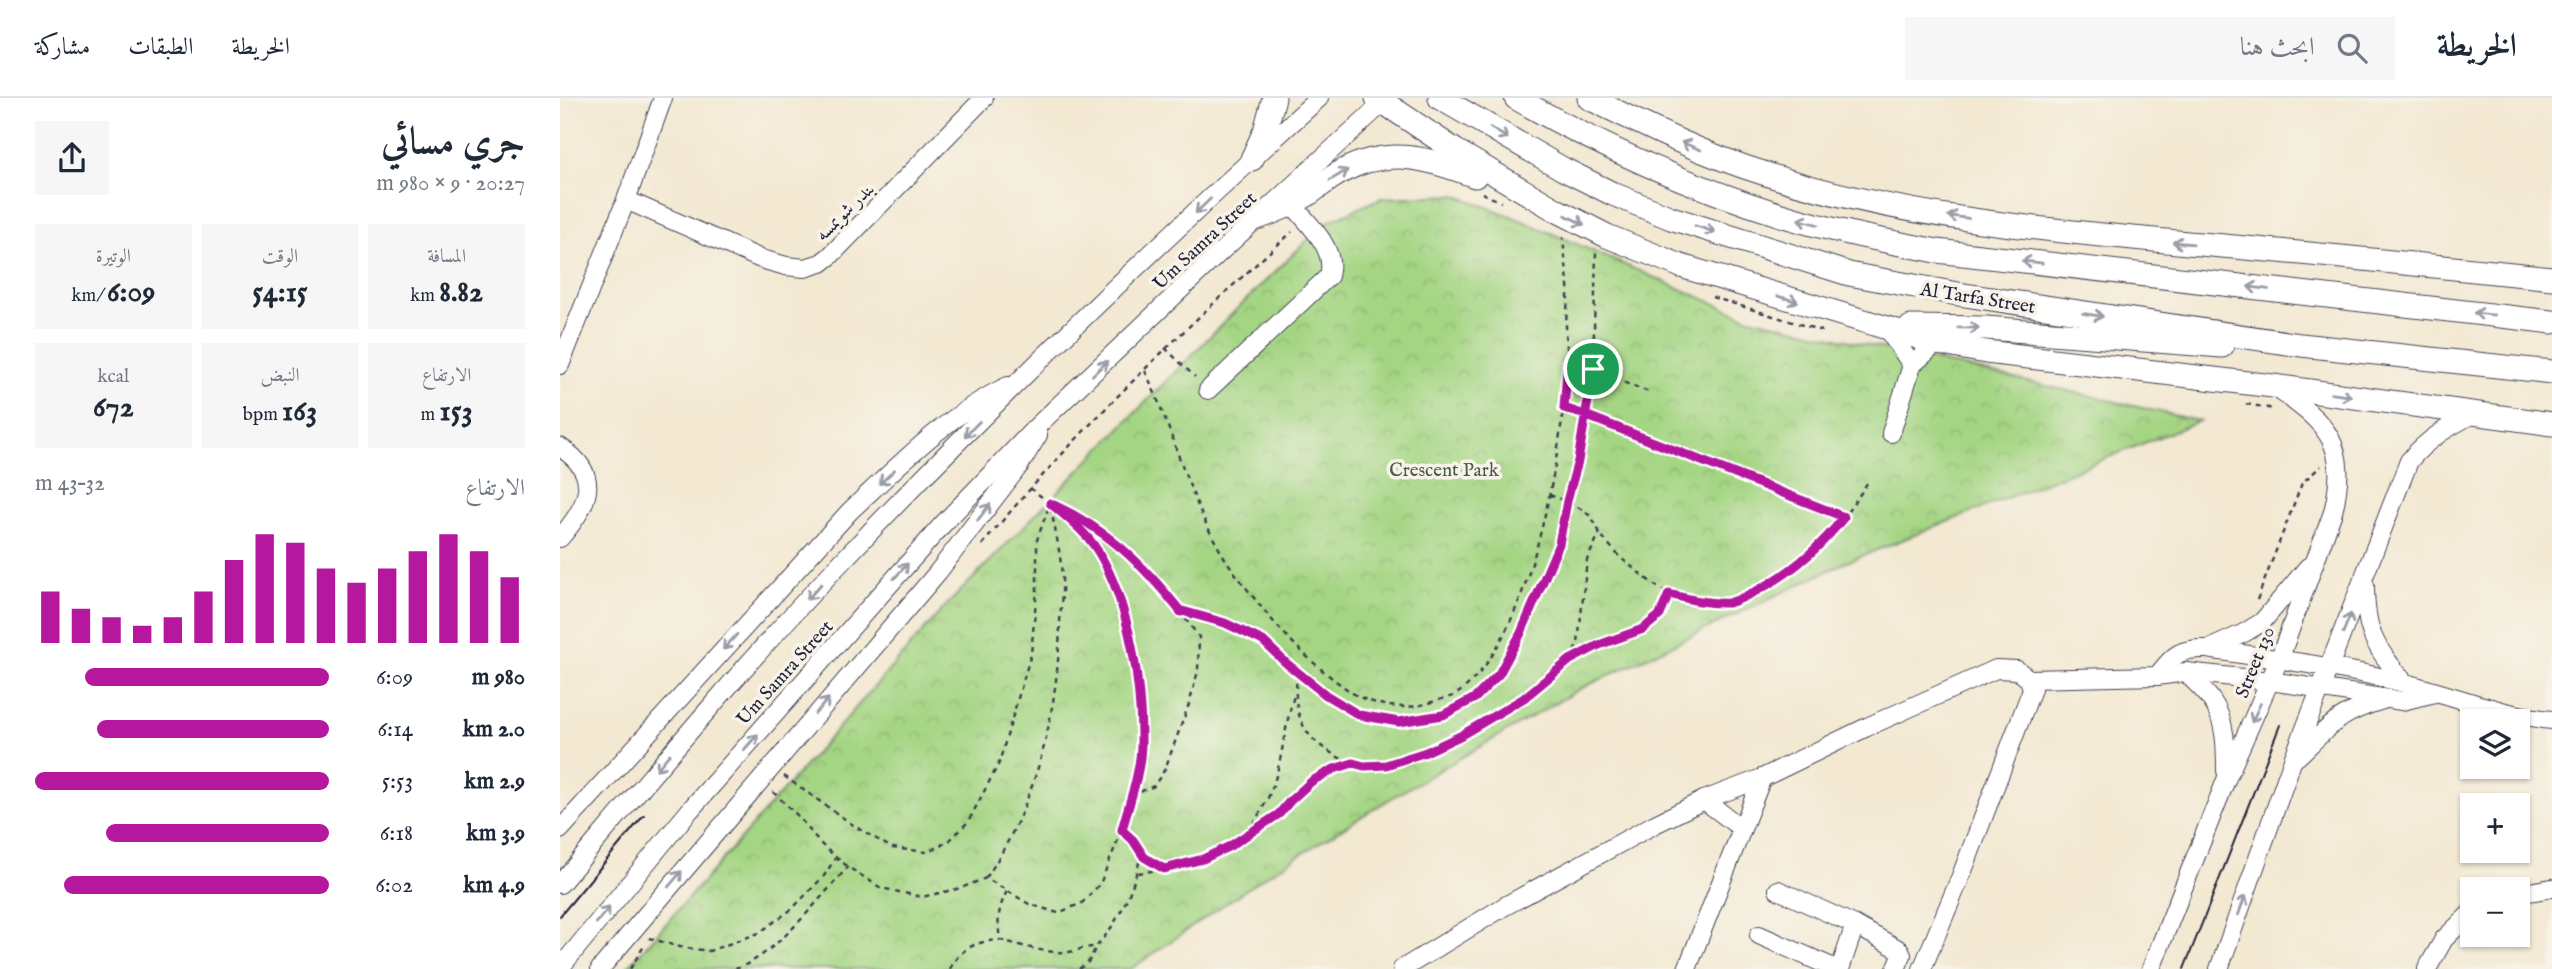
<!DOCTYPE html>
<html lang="ar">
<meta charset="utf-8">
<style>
:root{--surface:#fff;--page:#f6f6f7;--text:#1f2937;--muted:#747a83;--line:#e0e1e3;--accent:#b5179e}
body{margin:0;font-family:"IM FELL English",Amiri,serif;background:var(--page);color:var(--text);direction:rtl;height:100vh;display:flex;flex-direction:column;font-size:26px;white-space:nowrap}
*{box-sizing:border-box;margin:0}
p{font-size:23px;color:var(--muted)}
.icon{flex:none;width:38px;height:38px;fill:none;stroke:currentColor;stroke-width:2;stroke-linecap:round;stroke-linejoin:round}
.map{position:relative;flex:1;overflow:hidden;direction:ltr}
.drawer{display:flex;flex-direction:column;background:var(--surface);width:560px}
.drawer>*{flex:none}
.tools{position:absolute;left:1900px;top:611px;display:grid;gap:14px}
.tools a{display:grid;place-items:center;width:70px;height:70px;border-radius:0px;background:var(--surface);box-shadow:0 2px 5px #0004;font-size:35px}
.pin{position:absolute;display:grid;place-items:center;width:60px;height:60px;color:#fff;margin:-30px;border:4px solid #fff;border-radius:50%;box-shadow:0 2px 7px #0007}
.round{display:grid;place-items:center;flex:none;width:74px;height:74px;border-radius:0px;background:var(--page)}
.headline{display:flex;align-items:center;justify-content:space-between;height:119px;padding:0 35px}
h1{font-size:38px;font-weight:700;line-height:52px}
.metrics{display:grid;grid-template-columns:repeat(3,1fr);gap:10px;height:119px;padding:7px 35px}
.metrics div{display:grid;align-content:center;border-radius:0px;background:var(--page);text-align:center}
.metrics b{font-size:30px;font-weight:700}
.metrics small{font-size:19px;font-weight:400}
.metrics p{font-size:19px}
.chart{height:196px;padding:14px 35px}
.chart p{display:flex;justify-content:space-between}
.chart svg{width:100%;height:126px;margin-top:7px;stroke:var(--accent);stroke-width:6}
ul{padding:0 35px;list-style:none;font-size:23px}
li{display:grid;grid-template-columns:112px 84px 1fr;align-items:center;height:52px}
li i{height:18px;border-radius:9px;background:var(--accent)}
header{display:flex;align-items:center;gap:42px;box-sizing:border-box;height:98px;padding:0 35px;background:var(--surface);border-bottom:2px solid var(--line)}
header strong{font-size:33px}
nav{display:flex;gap:38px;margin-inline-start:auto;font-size:24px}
.search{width:490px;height:63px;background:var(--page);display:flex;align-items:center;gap:18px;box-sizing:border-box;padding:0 24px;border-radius:0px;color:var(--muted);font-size:26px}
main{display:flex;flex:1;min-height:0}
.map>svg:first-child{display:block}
.park{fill:url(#park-crowns);stroke:#637c5f;stroke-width:2}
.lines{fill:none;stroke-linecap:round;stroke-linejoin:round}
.minor-casing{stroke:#414052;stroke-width:20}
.major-casing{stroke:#414052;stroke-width:25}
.path{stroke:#414052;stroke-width:2.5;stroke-dasharray:5 5;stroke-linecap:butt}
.minor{stroke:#fff;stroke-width:18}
.major{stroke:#fff;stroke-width:23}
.tram{stroke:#22223b;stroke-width:2}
.oneway{stroke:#9c9ca7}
.route-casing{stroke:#fff;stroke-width:14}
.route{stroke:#b5179e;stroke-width:9}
.labels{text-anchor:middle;stroke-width:7;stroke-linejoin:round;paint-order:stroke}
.street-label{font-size:19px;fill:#22223b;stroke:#f7f3e8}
.park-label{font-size:19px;fill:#495851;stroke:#f7f3e8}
</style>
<header>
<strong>الخريطة</strong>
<div class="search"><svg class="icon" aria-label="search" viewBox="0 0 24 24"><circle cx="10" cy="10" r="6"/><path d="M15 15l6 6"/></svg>ابحث هنا</div>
<nav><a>الخريطة</a><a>الطبقات</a><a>مشاركة</a></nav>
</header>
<main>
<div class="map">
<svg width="1992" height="871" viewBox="0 0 1992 871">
<defs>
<pattern id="park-crowns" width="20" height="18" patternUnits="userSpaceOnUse" patternTransform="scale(1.75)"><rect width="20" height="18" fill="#a4d583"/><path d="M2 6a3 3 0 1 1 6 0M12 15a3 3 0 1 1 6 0" fill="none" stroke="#8db772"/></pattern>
</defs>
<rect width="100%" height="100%" fill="#f7f3e8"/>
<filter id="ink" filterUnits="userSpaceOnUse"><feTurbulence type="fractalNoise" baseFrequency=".0143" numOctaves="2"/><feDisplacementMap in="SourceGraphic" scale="14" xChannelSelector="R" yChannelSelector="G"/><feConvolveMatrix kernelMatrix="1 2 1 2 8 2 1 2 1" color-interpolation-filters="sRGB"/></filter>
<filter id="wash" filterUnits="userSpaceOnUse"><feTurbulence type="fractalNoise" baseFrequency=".00686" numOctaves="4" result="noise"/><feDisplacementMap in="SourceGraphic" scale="28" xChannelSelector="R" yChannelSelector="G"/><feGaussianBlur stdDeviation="1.57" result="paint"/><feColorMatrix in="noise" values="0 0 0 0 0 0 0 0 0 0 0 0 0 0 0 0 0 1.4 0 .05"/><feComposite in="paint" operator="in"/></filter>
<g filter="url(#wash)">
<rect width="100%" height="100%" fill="#f3e8d1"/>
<polygon class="park" points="895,97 951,118 1186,219 1639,323 1282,466 1020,591 833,699 704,779 571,871 66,871 382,512 678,210 765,125 821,100"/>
</g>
<g filter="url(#ink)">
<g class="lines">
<defs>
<g id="minor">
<polyline points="66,102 201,161 226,168 245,170 261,165 270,158 424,0"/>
<polyline points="1327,231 1352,267"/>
<polyline points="0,267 66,102 103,0"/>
<path d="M648 292 769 178C777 150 748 126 732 106"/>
<polyline points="1331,335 1352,267 1377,245"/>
<path d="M0 349C43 377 29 407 0 440"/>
<path d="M1805 487C1805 535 1815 548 1844 584"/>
<polyline points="1651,550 1684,535 1702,524 1748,469"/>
<path d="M1626 574C1634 584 1645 592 1652 603 1666 623 1666 650 1666 673"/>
<path d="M1597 578C1615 556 1619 550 1648 551 1712 561 1777 568 1840 584 1891 596 1939 617 1992 622"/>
<polyline points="1469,581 1597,578 1626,574 1710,583 1842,603 1875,595"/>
<path d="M1737 659C1771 627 1777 616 1823 602"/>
<polyline points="1144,702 1181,730"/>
<path d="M0 732 290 413C337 369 389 315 448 288"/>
<path d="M0 786C89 681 177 575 271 475 426 311 592 151 759 0"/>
<polyline points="1218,792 1295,827"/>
<polyline points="1958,796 1992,790"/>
<polyline points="1199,837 1276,871"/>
<polyline points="0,870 130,712 383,426 475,330 656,158 828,0"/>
<polyline points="40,871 378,474 459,368 478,337"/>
<polyline points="842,871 945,808 1095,726 1144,702 1202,680 1307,629 1436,571 1457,572 1469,581 1472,591 1401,778 1362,871"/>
<polyline points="1127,871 1202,680"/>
<polyline points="1280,871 1295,827 1340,852 1342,857 1336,871"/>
<path d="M1591 871 1666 682 1719 562 1773 414C1789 347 1769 327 1716 290"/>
<path d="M1659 871 1732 664 1849 363C1867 341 1888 329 1913 316"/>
<polyline points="1867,871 1884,841 1913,813"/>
</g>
<g id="major">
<polyline points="817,0 896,53 996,112 1047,138 1121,168 1377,245 1426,254 1713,288 1992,326"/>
<polyline points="880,0 1003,71 1053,96 1111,120 1289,176 1398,196 1741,247 1992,274"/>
<path d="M956 0C1039 48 1129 88 1221 117 1272 133 1325 143 1377 153L1992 224"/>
<path d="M1029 0C1086 28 1142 56 1203 75 1343 121 1494 133 1640 146 1757 156 1875 168 1992 180"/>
<polyline points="692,61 705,33 714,0"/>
<path d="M697 120C715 114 731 107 747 97 759 89 771 79 783 73 830 48 870 61 915 78"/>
<polyline points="1351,229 1426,230 1662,248"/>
</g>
</defs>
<use href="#minor" class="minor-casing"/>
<use href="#major" class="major-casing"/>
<g class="path">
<polyline points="922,95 941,104"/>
<polyline points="1152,199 1262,233"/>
<polyline points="605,250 635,279"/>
<polyline points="1008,263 1089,294"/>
<path d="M585 273C618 342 631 417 678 479 707 518 740 557 780 586 787 591 794 597 802 600 828 611 852 612 878 602 885 600 893 599 898 595 971 544 1003 350 1007 266 1008 253 1006 241 1006 229 1006 215 1009 200 1008 186 1007 171 1004 155 1003 139"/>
<polyline points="1686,306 1714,311"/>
<polyline points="1004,310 1284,419"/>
<path d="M470 390C495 409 524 429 539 457 576 523 592 630 570 702"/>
<path d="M990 397C1002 402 1017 407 1028 416 1034 421 1037 431 1042 438 1049 447 1058 458 1067 465 1080 475 1096 490 1110 496 1124 502 1159 508 1173 503 1232 484 1278 433 1309 382"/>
<path d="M493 407C549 432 583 466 620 514"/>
<path d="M422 447C516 334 622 232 732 134"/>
<polyline points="1697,502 1742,385 1761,368"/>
<polyline points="619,512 665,525 703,543 726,565 766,597 799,617 839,624 883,617 915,600 939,576 961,535 999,446 1007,403 1018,363 1033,271 1036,154"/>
<polyline points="1010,562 1018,545 1027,462 1040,434"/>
<path d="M738 575C732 604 738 633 764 650 777 659 791 668 807 668 852 669 930 626 966 598 981 587 995 570 1012 562 1021 557 1031 551 1040 547 1060 538 1088 535 1101 516 1104 510 1106 502 1109 496"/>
<polyline points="224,678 296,729 332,750 367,754 389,743 408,724 439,665 471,556 477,491 477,442 490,405"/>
<polyline points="213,694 236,716 262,747 288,769 321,790 362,799 401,790 426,780 469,806 498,815 522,805 540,786 562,732 570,702 582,693 594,688 605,671 629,606 638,573 639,539 619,512"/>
<path d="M562 732C575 744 586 768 605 771 630 773 702 734 720 716 731 704 740 691 754 682 766 674 779 670 793 665"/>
<path d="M689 736C695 721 705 708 711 693 723 662 724 629 734 598"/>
<polyline points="578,775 604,771"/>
<path d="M426 780C477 704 497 618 500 528 500 512 503 496 502 480 501 456 495 431 490 407"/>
<path d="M447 793C438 811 437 822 440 842 461 847 486 856 508 854 518 853 526 848 536 849 559 824 576 787 581 754"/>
<polyline points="89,840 120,849 149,853 199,835 232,811 264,778 276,759"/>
<polyline points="70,871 84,848"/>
<path d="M175 871C216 858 259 800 288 769"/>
<path d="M390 871C400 850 417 843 440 842"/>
<polyline points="519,871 529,863 536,849"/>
</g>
<use href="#minor" class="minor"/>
<use href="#major" class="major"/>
<g class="tram">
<polyline points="0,818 84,717"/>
<polyline points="1624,871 1720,627"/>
</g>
</g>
<defs><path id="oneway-shaft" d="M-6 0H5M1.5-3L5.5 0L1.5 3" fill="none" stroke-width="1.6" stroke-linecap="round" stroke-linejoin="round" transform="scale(1.75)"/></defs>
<g class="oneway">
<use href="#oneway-shaft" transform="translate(939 35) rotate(31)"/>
<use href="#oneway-shaft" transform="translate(1131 48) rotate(-158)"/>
<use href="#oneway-shaft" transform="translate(779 77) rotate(-31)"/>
<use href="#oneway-shaft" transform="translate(643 108) rotate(136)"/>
<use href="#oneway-shaft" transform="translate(1398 119) rotate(-172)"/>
<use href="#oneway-shaft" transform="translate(1015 122) rotate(27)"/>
<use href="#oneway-shaft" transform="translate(1248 124) rotate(-165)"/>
<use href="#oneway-shaft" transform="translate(1145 131) rotate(18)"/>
<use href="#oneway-shaft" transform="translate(1623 145) rotate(-175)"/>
<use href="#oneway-shaft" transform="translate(1472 164) rotate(-174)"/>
<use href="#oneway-shaft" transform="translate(1698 190) rotate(-173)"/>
<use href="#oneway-shaft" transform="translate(1228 201) rotate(16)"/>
<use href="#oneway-shaft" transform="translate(1924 216) rotate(-174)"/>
<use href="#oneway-shaft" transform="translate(1533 217) rotate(9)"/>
<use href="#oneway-shaft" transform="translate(1409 230) rotate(1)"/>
<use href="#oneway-shaft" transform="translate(540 270) rotate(-43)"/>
<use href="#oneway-shaft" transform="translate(1781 297) rotate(8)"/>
<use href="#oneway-shaft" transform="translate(412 331) rotate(135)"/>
<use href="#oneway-shaft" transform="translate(327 379) rotate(137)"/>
<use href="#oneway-shaft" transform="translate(424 414) rotate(-53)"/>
<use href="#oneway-shaft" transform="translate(341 473) rotate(-48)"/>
<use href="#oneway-shaft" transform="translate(254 494) rotate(132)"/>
<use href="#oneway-shaft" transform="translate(1787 525) rotate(-68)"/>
<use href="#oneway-shaft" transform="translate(170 544) rotate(132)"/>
<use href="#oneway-shaft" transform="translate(262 608) rotate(-49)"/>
<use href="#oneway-shaft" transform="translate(1696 615) rotate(115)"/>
<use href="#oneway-shaft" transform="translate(191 644) rotate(-48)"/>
<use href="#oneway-shaft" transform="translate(103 664) rotate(130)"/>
<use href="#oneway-shaft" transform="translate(115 781) rotate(-50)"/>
<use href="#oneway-shaft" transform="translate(1682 807) rotate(-70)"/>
<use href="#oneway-shaft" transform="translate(43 817) rotate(-51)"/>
</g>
</g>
<g class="lines" filter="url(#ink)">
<defs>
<path id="route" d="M1033 271 1018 363 1007 403 999 446 961 535 939 576 915 600 883 617 839 624 799 617 766 597 726 565 703 543 665 525 619 512 621 514C582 465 547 431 490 405 508 420 527 435 539 455 570 507 582 589 581 648 580 677 569 705 562 732L573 742 584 759 604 771 643 761 670 748 719 716 730 703 752 683 774 671 793 665 804 668 826 667 866 654 900 638 964 600 1010 562 1039 547 1083 531 1100 517 1109 496C1128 501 1148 506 1168 505 1175 504 1182 500 1188 497 1227 479 1258 452 1284 419L1025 317 1004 310 1008 263 1033 271"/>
</defs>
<use href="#route" class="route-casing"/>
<use href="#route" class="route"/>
</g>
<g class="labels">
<g class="street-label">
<text transform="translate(284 113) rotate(-45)" y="7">بندر شويمسه</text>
<text transform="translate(644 142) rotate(-43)" y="7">Um Samra Street</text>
<text transform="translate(1418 199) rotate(9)" y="7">Al Tarfa Street</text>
<text transform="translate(1694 564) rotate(-68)" y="7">Street 130</text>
<text transform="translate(224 574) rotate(-48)" y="7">Um Samra Street</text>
</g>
<g class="park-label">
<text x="884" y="378">Crescent Park</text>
</g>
</g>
</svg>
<div class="tools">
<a><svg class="icon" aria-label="layers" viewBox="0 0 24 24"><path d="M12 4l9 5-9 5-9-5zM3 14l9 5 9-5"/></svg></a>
<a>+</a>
<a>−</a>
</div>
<div class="pin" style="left:1033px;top:271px;background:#1e9e55"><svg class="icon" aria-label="arrive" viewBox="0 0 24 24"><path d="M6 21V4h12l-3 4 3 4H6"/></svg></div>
</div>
<section class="drawer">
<div class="headline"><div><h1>جري مسائي</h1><p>20:27 · 9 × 980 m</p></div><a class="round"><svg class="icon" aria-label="share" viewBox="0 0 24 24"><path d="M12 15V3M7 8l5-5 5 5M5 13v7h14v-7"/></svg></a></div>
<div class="metrics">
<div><p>المسافة</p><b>8.82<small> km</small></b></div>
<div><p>الوقت</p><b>54:15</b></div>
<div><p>الوتيرة</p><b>6:09<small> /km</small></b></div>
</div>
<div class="metrics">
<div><p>الارتفاع</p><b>153<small> m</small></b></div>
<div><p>النبض</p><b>163<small> bpm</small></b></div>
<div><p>kcal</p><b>672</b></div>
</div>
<div class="chart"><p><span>الارتفاع</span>32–43 m</p>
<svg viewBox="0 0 160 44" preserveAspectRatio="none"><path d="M5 44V26M15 44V32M25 44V35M35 44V38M45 44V35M55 44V26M65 44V15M75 44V6M85 44V9M95 44V18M105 44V23M115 44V18M125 44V12M135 44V6M145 44V12M155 44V21"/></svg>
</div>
<ul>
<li><b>980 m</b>6:09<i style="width:83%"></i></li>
<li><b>2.0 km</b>6:14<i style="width:79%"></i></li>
<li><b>2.9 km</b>5:53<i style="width:100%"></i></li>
<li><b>3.9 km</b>6:18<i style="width:76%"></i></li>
<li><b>4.9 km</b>6:02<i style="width:90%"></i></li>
</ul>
</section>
</main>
